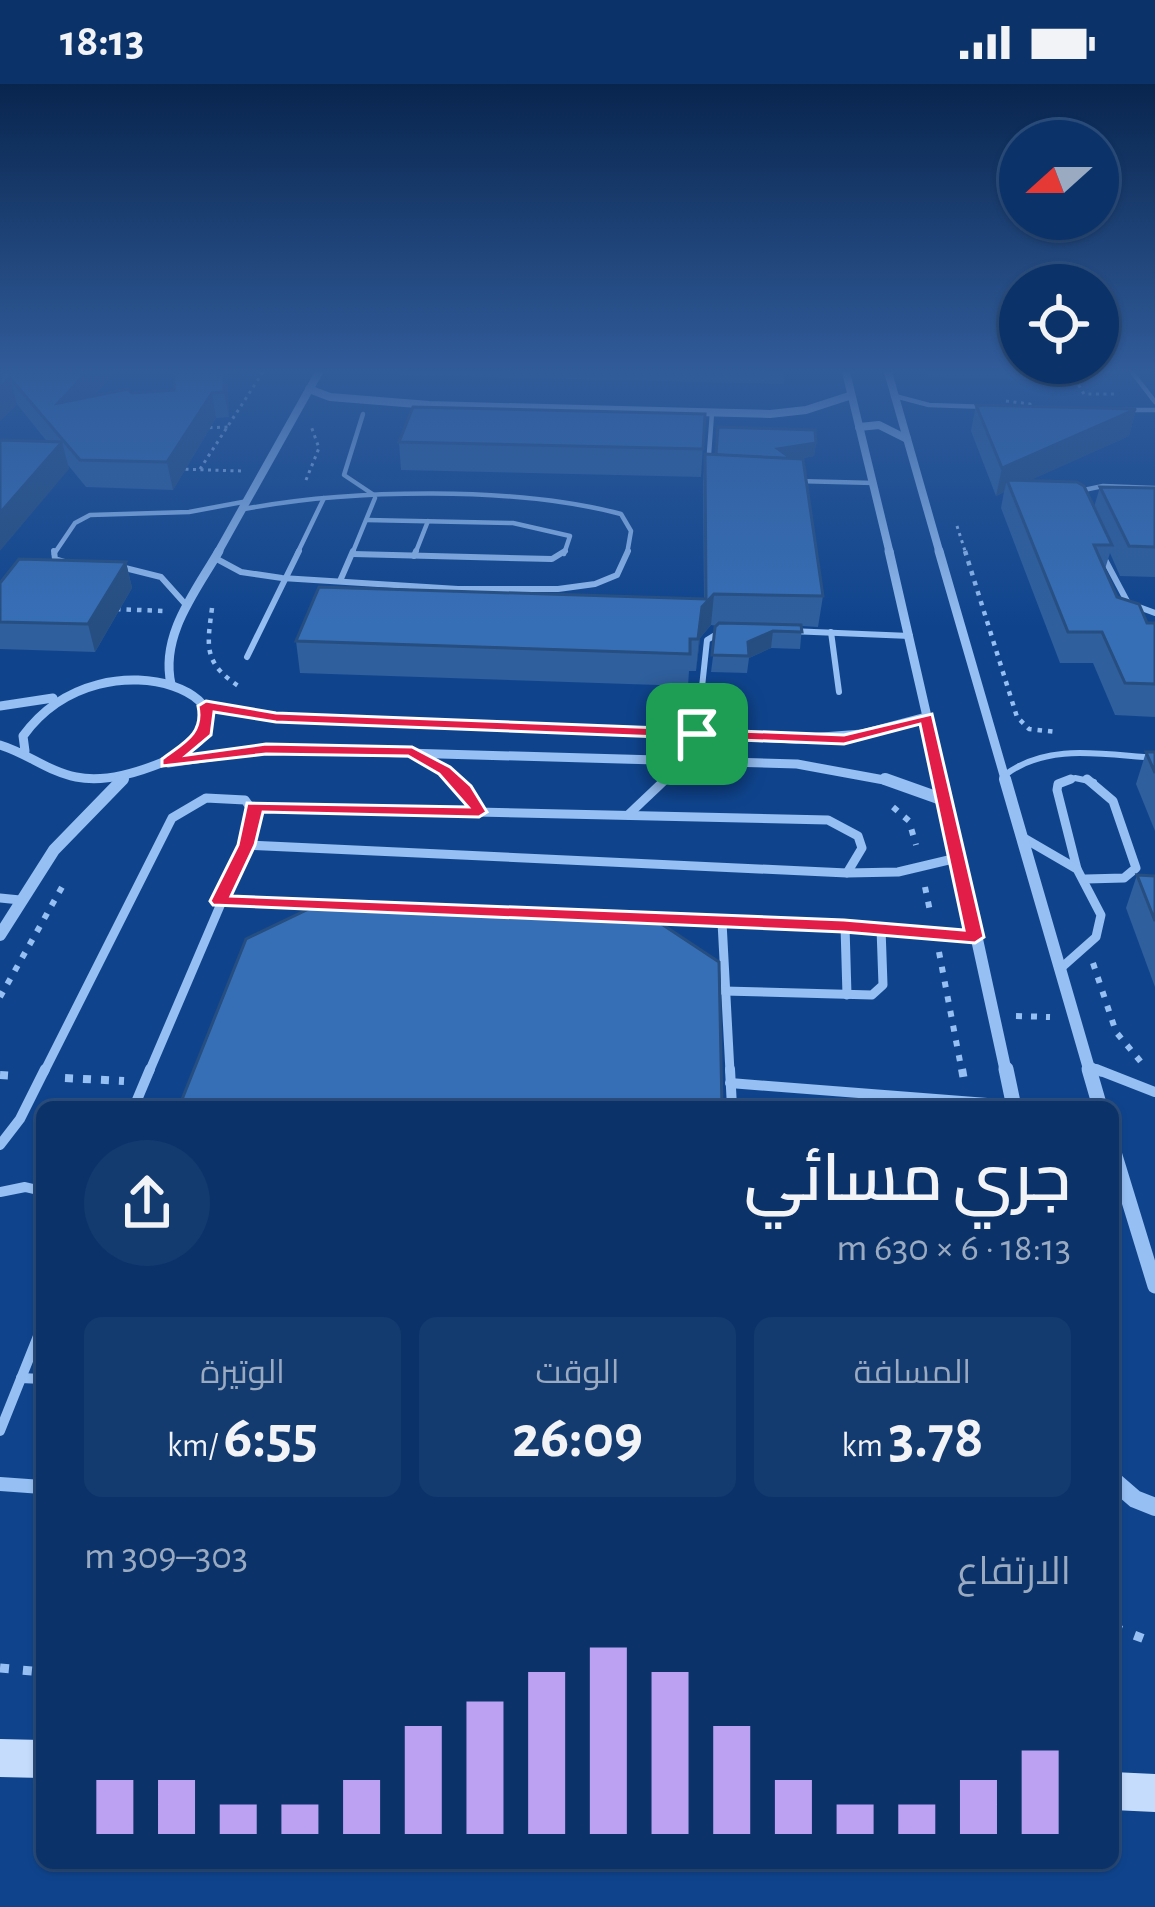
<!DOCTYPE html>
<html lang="ar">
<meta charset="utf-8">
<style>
:root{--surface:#0b336a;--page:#143b70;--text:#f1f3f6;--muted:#9aaac1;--line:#2b4e7e;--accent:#bca0f2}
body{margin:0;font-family:"Alegreya Sans",Cairo,sans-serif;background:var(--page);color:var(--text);direction:rtl;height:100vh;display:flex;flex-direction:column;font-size:45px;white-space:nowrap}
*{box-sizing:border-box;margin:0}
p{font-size:39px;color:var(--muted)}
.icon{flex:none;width:66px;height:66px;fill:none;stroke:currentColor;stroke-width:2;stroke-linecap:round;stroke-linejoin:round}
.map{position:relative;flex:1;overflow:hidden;direction:ltr}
.details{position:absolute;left:36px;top:1017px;width:1083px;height:768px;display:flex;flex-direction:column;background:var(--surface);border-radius:18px;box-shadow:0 3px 9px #0004,0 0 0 3px var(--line);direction:rtl}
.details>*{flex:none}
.needle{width:78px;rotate:249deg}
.fabs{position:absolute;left:999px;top:36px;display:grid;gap:24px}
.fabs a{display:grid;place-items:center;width:120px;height:120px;border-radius:50%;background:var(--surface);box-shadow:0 3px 9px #0004,0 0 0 3px var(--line);font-size:60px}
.pin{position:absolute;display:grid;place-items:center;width:102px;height:102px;color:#fff;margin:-51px;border-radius:24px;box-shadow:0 6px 18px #0006}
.round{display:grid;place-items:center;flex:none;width:126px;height:126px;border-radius:63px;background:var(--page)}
.head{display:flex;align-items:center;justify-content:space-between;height:204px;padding:0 48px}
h1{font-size:66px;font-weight:600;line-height:90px}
.stats{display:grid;grid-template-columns:repeat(3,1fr);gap:18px;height:204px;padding:12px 48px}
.stats div{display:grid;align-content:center;border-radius:18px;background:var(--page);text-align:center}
.stats b{font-size:60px;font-weight:600}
.stats small{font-size:33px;font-weight:400}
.stats p{font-size:33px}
.chart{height:336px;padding:24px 48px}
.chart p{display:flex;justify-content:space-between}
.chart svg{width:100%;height:216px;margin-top:12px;stroke:var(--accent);stroke-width:6}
.status{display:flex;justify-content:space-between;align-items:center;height:84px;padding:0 60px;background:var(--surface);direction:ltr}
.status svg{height:33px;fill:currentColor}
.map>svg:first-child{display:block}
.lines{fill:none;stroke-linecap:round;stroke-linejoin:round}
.path-far4{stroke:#96bff3;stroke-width:3;stroke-dasharray:3 4.5;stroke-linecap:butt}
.path-far3{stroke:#96bff3;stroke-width:4.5;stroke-dasharray:4.5 6;stroke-linecap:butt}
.path-far2{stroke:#96bff3;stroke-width:6;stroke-dasharray:6 9;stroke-linecap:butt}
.path-far1{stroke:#96bff3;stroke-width:8;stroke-dasharray:8 10;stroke-linecap:butt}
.path{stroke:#96bff3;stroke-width:9;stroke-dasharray:9 14;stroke-linecap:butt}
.lane-far4{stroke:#96bff3;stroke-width:4.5}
.lane-far3{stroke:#96bff3;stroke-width:6}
.lane-far2{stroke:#96bff3;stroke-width:9}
.lane-far1{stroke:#96bff3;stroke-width:10}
.lane{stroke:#96bff3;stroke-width:14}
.street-far4{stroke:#96bff3;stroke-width:8}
.street-far3{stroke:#96bff3;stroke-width:9}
.street-far2{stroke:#96bff3;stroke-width:12}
.street-far1{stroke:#96bff3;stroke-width:15}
.street{stroke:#96bff3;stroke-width:18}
.secondary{fill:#c5dcfd;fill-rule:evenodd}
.wall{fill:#2f5f9d}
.shaded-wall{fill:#264e80}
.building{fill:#376fb7;stroke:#264e80;stroke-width:3}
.route{fill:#e11d48;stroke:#fff;stroke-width:3;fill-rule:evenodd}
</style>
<div class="status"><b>18:13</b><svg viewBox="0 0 49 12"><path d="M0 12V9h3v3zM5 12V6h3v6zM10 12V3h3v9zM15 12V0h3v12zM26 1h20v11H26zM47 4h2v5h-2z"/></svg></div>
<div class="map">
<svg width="1155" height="1823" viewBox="0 0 1155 1823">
<rect width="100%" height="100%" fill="#0f448d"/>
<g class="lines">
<g class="path-far4">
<polyline points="1071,288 1084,310 1115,310"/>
<polyline points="1006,317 1030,320 1035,327"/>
<polyline points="202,344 228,343"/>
<polyline points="178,385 242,387"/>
<polyline points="200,385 263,288"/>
<polyline points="306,396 319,364 311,342"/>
<polyline points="957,442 966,470"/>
</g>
<g class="path-far3">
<polyline points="965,467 1017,633 1029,645 1056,648"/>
<path d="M212 524C207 563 203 579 240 603"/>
<polyline points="116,525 163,527"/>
</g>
<g class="path-far2">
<polyline points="893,723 909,737 916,761"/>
<polyline points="925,803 931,832"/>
<polyline points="939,868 962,988"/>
<polyline points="1093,879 1116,948 1141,978"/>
<polyline points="0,913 66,796"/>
<polyline points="1016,932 1050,933"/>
</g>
<g class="path-far1">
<polyline points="962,985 964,996"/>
<polyline points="0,991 16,992"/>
<polyline points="65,994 124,997"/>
</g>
<g class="path">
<polyline points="1113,1543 1155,1559"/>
<polyline points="0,1584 42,1588"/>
</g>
<g class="lane-far4">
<polyline points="1132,288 1155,318"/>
<polyline points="895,312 929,321 988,323"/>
<polyline points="1124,326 1155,326"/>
<polyline points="363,330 344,391 374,411"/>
<polyline points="708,383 712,329"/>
<polyline points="797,397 874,399"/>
<polyline points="1079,407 1103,402 1155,404"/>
<path d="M244 425C351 405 515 402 621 430L631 447 627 470"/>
<polyline points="367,436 513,439 570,452 564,470"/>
<polyline points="54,470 75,439 90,431 189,428 248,417"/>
<polyline points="297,470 324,414"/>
<polyline points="352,470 375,414"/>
<polyline points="415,470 428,437"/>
</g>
<g class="lane-far3">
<polyline points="54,467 55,475 65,478"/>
<polyline points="353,470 552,475 565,467"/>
<polyline points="1102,470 1128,519 1155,529"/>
<polyline points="414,472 416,467"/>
<polyline points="215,474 241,488 282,494 458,505 558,505 595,500 617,491 628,467"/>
<polyline points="117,482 161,493 187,522"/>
<polyline points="340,497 353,467"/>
<polyline points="790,547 910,552"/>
<polyline points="831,548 839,608"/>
<polyline points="247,573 299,467"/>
<polyline points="697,650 707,556 725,545"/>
<polyline points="416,670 455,698"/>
<path d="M1005 691C1048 658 1105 671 1155 674"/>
<polyline points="663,698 700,679"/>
<polyline points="1063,698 1075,694 1094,698"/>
</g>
<g class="lane-far2">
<polyline points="451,695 465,705 479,728"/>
<polyline points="1071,695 1058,700 1057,706 1077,785"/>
<polyline points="253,723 828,736 858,752 862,764 847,789"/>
<polyline points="628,731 666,695"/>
<polyline points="1022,753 1077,785 1101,831 1096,853 1061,884"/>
<polyline points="246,761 847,789 898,788 957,774"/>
<polyline points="1086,795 1124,794 1136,784 1113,717 1087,695"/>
<polyline points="0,814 20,816"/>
<polyline points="219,817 845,842 975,853"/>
<polyline points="722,838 730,988"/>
<polyline points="845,842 847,911"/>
<polyline points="724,907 872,911 883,901 881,844"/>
<polyline points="1088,981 1101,988"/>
<polyline points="44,988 172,734 206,714 245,716 256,731 246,761 149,988"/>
</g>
<g class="lane-far1">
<polyline points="730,985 732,1023"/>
<polyline points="1096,985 1155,1008"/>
<polyline points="730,999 1013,1021"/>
<polyline points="134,1023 150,985"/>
<polyline points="0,1061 20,1035 45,985"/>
<polyline points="0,1108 25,1103 42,1107"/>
<polyline points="21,1294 42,1295"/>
<polyline points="0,1347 42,1242"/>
</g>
<polyline class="lane" points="0,1400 42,1403"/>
<g class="street-far4">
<polyline points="846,288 890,470"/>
<polyline points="888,288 940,470"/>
<polyline points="309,305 330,313 429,321 770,330 806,326 849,312"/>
<polyline points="859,343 879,341 907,355"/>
<polyline points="217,470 319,288"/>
</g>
<g class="street-far3">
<polyline points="889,467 942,698"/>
<polyline points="939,467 1006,698"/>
<path d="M171 600C160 551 196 507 219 467"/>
<polyline points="0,622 53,614"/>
<polyline points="206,622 276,633 796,655 862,650 926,633"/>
<path d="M0 661C27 669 49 688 76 693 106 699 139 688 166 677 293 625 106 538 23 652L25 667"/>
<polyline points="168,679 266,665 797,680 895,698"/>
<polyline points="119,698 124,694"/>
</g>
<g class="street-far2">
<polyline points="885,695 944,716"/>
<polyline points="942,695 1006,988"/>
<polyline points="1005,695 1090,988"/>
<polyline points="0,851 54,766 123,695"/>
</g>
<g class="street-far1">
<polyline points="1006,985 1014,1023"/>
<polyline points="1089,985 1100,1023"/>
<polyline points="1113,1065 1155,1202"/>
</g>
<polyline class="street" points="1113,1396 1135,1415 1155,1423"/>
<g class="secondary">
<polygon points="0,1655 42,1656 42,1694 0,1693"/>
<polygon points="1113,1688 1155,1690 1155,1728 1113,1726"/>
</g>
</g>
<g class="wall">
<polygon points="0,288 115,288 94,312 174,306 227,288 229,333 216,334 173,406 86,403 68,381 69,385 17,320 0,337"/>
<polygon points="401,288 785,288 784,300 402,291"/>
<polygon points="926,288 1059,288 1057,296 928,293"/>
<polygon points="976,321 1136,325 1129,352 1030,396 1094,423 1100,403 1155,404 1155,493 1120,492 1110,469 1105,485 1117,513 1147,539 1155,539 1155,633 1115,631 1093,579 1060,579 1001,424 1004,408 996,412 971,347"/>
<polygon points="705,330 701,393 401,386 399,358"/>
<polygon points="816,359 814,372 798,375 823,512 818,543 802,542 800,565 771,564 749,574 747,589 711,588 717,542 711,541 700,554 696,587 689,587 688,602 300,589 296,557 704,515 703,398 705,370 716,371"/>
<polygon points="126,478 132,504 95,568 0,565 0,499"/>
<polygon points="1146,668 1155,668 1155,747 1136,700"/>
<polygon points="1137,791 1155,792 1155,903 1126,824"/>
</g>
<g class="shaded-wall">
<polygon points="87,288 115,288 64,345 58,319"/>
<polygon points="224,288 227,288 229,333 224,308"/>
<polygon points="10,294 17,320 0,337 0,304"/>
<polygon points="212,309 216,334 173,406 167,378"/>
<polygon points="1136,325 1129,352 1011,405 1007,396 1004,408 996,412 1002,384"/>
<polygon points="62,358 69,385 0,467 0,429"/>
<polygon points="816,359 814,372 790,376 778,365"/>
<polygon points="126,478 132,504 95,568 88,540"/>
<polygon points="714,510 711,541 700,554 696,587 702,523"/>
<polygon points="773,547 771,564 749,574 748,558"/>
</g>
<g class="building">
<polygon points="0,288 87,288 58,319 128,305 132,309 174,306 174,288 224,288 224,308 212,309 167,378 80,376 10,294 0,304"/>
<polygon points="976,321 1136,325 1002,384"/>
<polygon points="413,323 705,330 703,365 399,358"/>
<polygon points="718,343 815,346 816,359 778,365 792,375 716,371"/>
<polygon points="0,356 62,358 0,429"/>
<polygon points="705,370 803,375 823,512 714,510 702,523 698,555 690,555 690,570 296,557 319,503 706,515"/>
<polygon points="1007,396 1077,398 1084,402 1112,461 1094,461 1117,513 1139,520 1147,539 1155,539 1155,600 1125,599 1102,548 1068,548"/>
<polygon points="1100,403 1155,404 1155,463 1129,462"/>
<polygon points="19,475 126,478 88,540 0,538 0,499"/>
<polygon points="719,539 801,541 802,548 773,547 748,558 749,572 712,571 715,543"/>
<polygon points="1146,668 1155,668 1155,689"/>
<polygon points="1137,791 1155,792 1155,837"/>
<polygon points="317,821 657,837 719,878 722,1023 179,1023 246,855"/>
</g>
<linearGradient id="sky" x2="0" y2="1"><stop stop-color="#08254e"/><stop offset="0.53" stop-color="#315c9a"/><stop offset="1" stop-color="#315c9a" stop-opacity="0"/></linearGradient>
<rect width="1155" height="543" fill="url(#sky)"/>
<path class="route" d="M206 617 276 629 844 651 932 630 984 853 975 859 844 848 213 821 210 817 238 761 247 719 468 723 439 690 408 672 266 670 162 682V675C183 659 204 650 198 622ZM214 628 276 638 844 660 920 640 964 846 844 836 231 812 255 761 263 728 479 733 487 728 471 702 450 683 412 663 266 660 187 671 211 651Z"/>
</svg>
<div class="fabs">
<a><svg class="needle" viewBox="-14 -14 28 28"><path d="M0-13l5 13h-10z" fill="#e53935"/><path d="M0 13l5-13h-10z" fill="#9aaac1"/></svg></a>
<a><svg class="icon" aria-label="locate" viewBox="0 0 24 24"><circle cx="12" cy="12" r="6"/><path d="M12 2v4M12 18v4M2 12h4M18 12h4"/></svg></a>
</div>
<div class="pin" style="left:697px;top:650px;background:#1e9e55"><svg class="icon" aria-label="arrive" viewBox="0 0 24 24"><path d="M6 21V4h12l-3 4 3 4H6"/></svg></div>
<section class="details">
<div class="head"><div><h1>جري مسائي</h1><p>18:13 · 6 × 630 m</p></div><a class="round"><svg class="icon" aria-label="share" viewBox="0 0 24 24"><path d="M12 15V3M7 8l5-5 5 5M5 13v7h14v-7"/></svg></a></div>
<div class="stats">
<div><p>المسافة</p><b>3.78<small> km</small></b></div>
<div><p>الوقت</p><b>26:09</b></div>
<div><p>الوتيرة</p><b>6:55<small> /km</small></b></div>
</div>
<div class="chart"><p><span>الارتفاع</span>303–309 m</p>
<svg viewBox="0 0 160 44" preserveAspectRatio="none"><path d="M5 44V33M15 44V33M25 44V38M35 44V38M45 44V33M55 44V22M65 44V17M75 44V11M85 44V6M95 44V11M105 44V22M115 44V33M125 44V38M135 44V38M145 44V33M155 44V27"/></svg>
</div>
</section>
</div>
